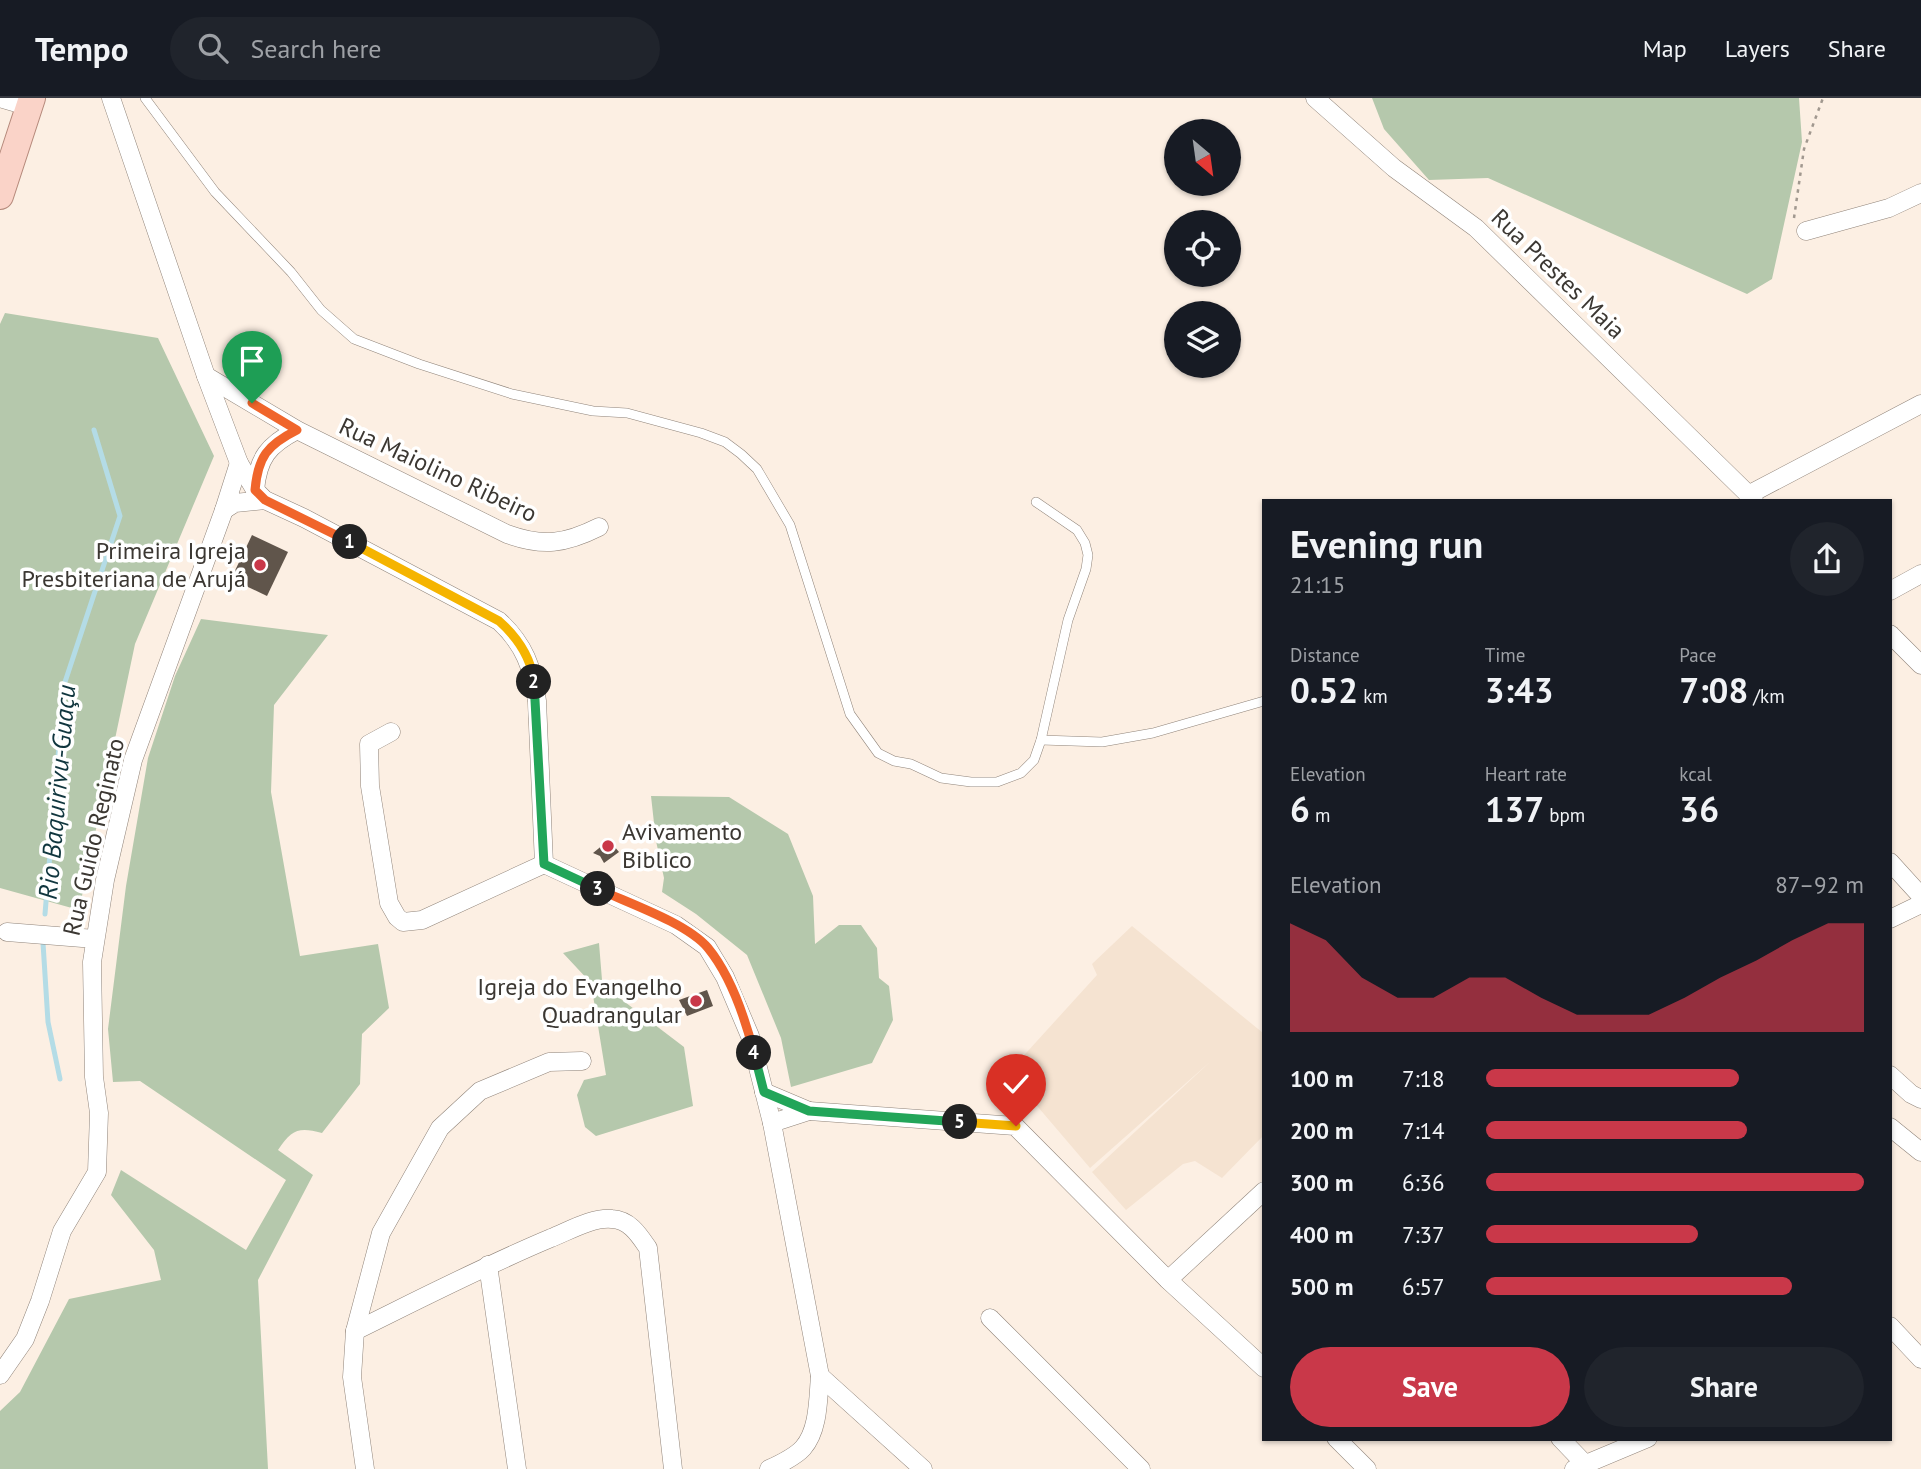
<!DOCTYPE html>
<meta charset="utf-8">
<style>
:root{--surface:#171b24;--page:#20242c;--text:#f1f3f6;--muted:#9ea1a6;--line:#363941;--accent:#c93849}
body{margin:0;font-family:"PT Sans",sans-serif;background:var(--page);color:var(--text);height:100vh;display:flex;flex-direction:column;font-size:26px;white-space:nowrap}
*{box-sizing:border-box;margin:0}
p{font-size:23px;color:var(--muted)}
.icon{flex:none;width:38px;height:38px;fill:none;stroke:currentColor;stroke-width:2;stroke-linecap:round;stroke-linejoin:round}
.map{position:relative;flex:1;overflow:hidden}
.panel{position:absolute;left:1262px;top:401px;width:630px;height:942px;display:flex;flex-direction:column;background:var(--surface);border-radius:0px;box-shadow:0 2px 5px #0004}
.panel>*{flex:none}
.needle{width:46px;rotate:151deg}
.tools{position:absolute;left:1164px;top:21px;display:grid;gap:14px}
.tools a{display:grid;place-items:center;width:77px;height:77px;border-radius:50%;background:var(--surface);box-shadow:0 2px 5px #0004;font-size:35px}
.pin{position:absolute;display:grid;place-items:center;width:60px;height:60px;color:#fff;margin:-72px -30px;border-radius:50% 50% 50% 0;rotate:-45deg;box-shadow:0 0 7px #0007}
.pin .icon{rotate:45deg}
.km{position:absolute;width:35px;height:35px;margin:-18px;border-radius:50%;background:#222;color:#fff;font-size:19px;line-height:35px;text-align:center}
.round{display:grid;place-items:center;flex:none;width:74px;height:74px;border-radius:37px;background:var(--page)}
.headline{display:flex;align-items:center;justify-content:space-between;height:119px;padding:0 28px}
h1{font-size:38px;font-weight:700;line-height:52px}
.stats{display:grid;grid-template-columns:repeat(3,1fr);gap:10px;height:119px;padding:7px 28px}
.stats div{display:grid;align-content:center}
.stats b{font-size:35px;font-weight:700}
.stats small{font-size:19px;font-weight:400}
.stats p{font-size:19px}
.chart{height:196px;padding:14px 28px}
.chart p{display:flex;justify-content:space-between}
.chart svg{width:100%;height:126px;margin-top:7px;fill:var(--accent);opacity:.7}
.button{display:flex;gap:14px;margin-top:auto;padding:14px 28px}
.button a{flex:1;height:80px;border-radius:42px;background:var(--accent);color:#fff;font-size:28px;font-weight:700;line-height:80px;text-align:center}
.button a+a{background:var(--page);color:var(--text)}
ul{padding:0 28px;list-style:none;font-size:23px}
li{display:grid;grid-template-columns:112px 84px 1fr;align-items:center;height:52px}
li i{height:18px;border-radius:9px;background:var(--accent)}
header{display:flex;align-items:center;gap:42px;box-sizing:border-box;height:98px;padding:0 35px;background:var(--surface);border-bottom:2px solid var(--line)}
header strong{font-size:33px}
nav{display:flex;gap:38px;margin-inline-start:auto;font-size:24px}
.search{width:490px;height:63px;background:var(--page);display:flex;align-items:center;gap:18px;box-sizing:border-box;padding:0 24px;border-radius:38px;color:var(--muted);font-size:26px}
.map>svg:first-child{display:block}
.built{fill:#f5e3d1}
.forest{fill:#b5c8ac}
.lines{fill:none;stroke-linecap:round;stroke-linejoin:round}
.stream{stroke:#b4dce6;stroke-width:5}
.building{fill:#60554b}
.service-casing{stroke:#90847a;stroke-width:10}
.minor-casing{stroke:#90847a;stroke-width:19}
.primary-casing{stroke:#b5897b;stroke-width:28}
.path{stroke:#a1988f;stroke-width:2.5;stroke-dasharray:3.5 5;stroke-linecap:butt}
.service{stroke:#fff;stroke-width:9}
.minor{stroke:#fff;stroke-width:18}
.primary{stroke:#fad3c8;stroke-width:26}
.split-1-casing{stroke:#fff;stroke-width:14}
.split-2-casing{stroke:#fff;stroke-width:14}
.split-3-casing{stroke:#fff;stroke-width:14}
.split-4-casing{stroke:#fff;stroke-width:14}
.split-5-casing{stroke:#fff;stroke-width:14}
.split-6-casing{stroke:#fff;stroke-width:14}
.split-1{stroke:#f0652b;stroke-width:9}
.split-2{stroke:#f5b400;stroke-width:9}
.split-3{stroke:#22a559;stroke-width:9}
.split-4{stroke:#f0652b;stroke-width:9}
.split-5{stroke:#22a559;stroke-width:9}
.split-6{stroke:#f5b400;stroke-width:9}
.poi-dot{fill:#c93849;stroke:#fff;stroke-width:2.5}
.labels{text-anchor:middle;stroke-width:7;stroke-linejoin:round;paint-order:stroke}
.street-label{font-size:24px;fill:#3b3732;stroke:#fff}
.poi-label{font-size:24px;fill:#3b3732;stroke:#fff;text-anchor:end}
.water-label{font-size:26px;font-style:italic;fill:#10363e;stroke:#fff}
</style>
<header>
<strong>Tempo</strong>
<div class="search"><svg class="icon" aria-label="search" viewBox="0 0 24 24"><circle cx="10" cy="10" r="6"/><path d="M15 15l6 6"/></svg>Search here</div>
<nav><a>Map</a><a>Layers</a><a>Share</a></nav>
</header>
<div class="map">
<svg width="1921" height="1371" viewBox="0 0 1921 1371">
<rect width="100%" height="100%" fill="#fcefe3"/>
<polygon class="built" points="1132,828 1263,935 1264,1037 1222,1080 1195,1063 1183,1066 1126,1112 1092,1074 1211,963 1090,1070 1032,1002 1015,994 1030,980 1017,965 1097,877 1092,866"/>
<g class="forest">
<polygon points="1372,0 1799,0 1802,44 1772,181 1747,196 1488,80 1429,82 1384,31"/>
<polygon points="5,215 158,240 214,358 135,546 79,812 0,790 0,226"/>
<path d="M201 521 328 537 274 607 271 694 300 858 378 846 389 910 362 936 360 986 322 1035C299 1029 292 1031 278 1052L313 1077 258 1182 268 1371H0V1313L20 1294 69 1201 161 1182 154 1152 111 1097 121 1072 246 1152 286 1082 140 983 113 984 108 931 126 788 148 660 175 578Z"/>
<polygon points="651,698 729,699 788,736 813,798 815,846 839,827 861,827 877,850 879,880 889,888 893,922 872,965 791,989 781,940 747,857 696,816 662,794 664,780 656,743"/>
<polygon points="599,845 602,882 617,898 684,949 693,1008 596,1038 585,1029 577,997 584,982 606,977 591,885 563,855"/>
</g>
<g class="lines">
<g class="stream">
<polyline points="45,816 64,587 120,418 94,332"/>
<polyline points="43,845 48,924 60,981"/>
</g>
</g>
<g class="building">
<polygon points="252,437 288,454 267,498 231,481"/>
<polygon points="609,742 619,754 604,765 600,758 593,755"/>
<polygon points="707,892 713,908 687,918 679,902"/>
</g>
<g class="lines">
<defs>
<g id="service">
<polyline points="145,0 215,94 291,174 321,212 354,241 419,266 512,296 593,313 627,315 701,335 725,344 741,356 757,371 790,427 850,616 878,655 894,663 911,666 941,680 971,684 997,684 1021,675 1034,662 1041,642 1068,522 1086,471 1088,457 1085,445 1077,432 1036,404"/>
<polyline points="1041,642 1102,644 1153,635 1264,603"/>
</g>
<g id="minor">
<polyline points="0,0 30,9"/>
<path d="M111 0 206 278 239 365 255 392 265 402 304 420 499 523C524 546 533 570 537 603L544 766"/>
<polyline points="1315,0 1394,70 1476,130 1754,402"/>
<polyline points="1806,133 1889,110 1921,95"/>
<path d="M206 278 297 332 507 436C543 449 565 446 599 429"/>
<polyline points="239,365 224,412 235,405 265,402"/>
<path d="M255 392C258 360 268 347 297 332"/>
<polyline points="1748,397 1921,306"/>
<polyline points="1890,493 1921,476"/>
<polyline points="1890,536 1921,567"/>
<polyline points="391,634 369,646 370,688 389,805 397,819 403,824 422,822 544,766"/>
<polyline points="1890,764 1921,798"/>
<path d="M544 766 676 827 707 849 725 879 750 938 772 1025 820 1278C818 1300 819 1332 803 1350 795 1359 780 1366 769 1371"/>
<polyline points="1890,821 1921,806"/>
<polyline points="7,834 95,841"/>
<polyline points="1890,977 1911,996 1921,1001"/>
<polyline points="764,994 809,1013 772,1025"/>
<polyline points="809,1013 1015,1028 1168,1182 1264,1270"/>
<polyline points="1890,1029 1921,1054"/>
<polyline points="488,1167 517,1371"/>
<polyline points="1168,1182 1264,1093"/>
<polyline points="990,1220 1141,1371"/>
<polyline points="1890,1228 1921,1261"/>
<path d="M355 1233C420 1201 484 1168 551 1140 569 1133 592 1119 612 1121 630 1122 639 1137 648 1150L673 1371"/>
<polyline points="0,1277 25,1241 40,1203 62,1133 97,1074 99,1015 94,979 92,864 105,782 133,662 224,412"/>
<polyline points="820,1278 923,1371"/>
<polyline points="1336,1340 1367,1371"/>
<polyline points="1560,1340 1585,1366"/>
<polyline points="365,1371 352,1279 355,1233 381,1135 440,1030 480,993 549,964 582,963"/>
<polyline points="1574,1371 1648,1340"/>
</g>
<polyline id="primary" points="0,98 32,0"/>
</defs>
<use href="#service" class="service-casing"/>
<use href="#minor" class="minor-casing"/>
<use href="#primary" class="primary-casing"/>
<polyline class="path" points="1794,120 1804,51 1823,0"/>
<use href="#service" class="service"/>
<use href="#minor" class="minor"/>
<use href="#primary" class="primary"/>
</g>
<g class="lines">
<defs>
<path id="split-1" d="M252 305 297 332C267 347 258 359 255 392L265 402 350 444"/>
<path id="split-2" d="M350 444 499 523C517 539 531 559 534 584"/>
<polyline id="split-3" points="534,584 544,766 598,791"/>
<path id="split-4" d="M598 791C628 805 687 825 708 850 731 878 745 920 754 955"/>
<polyline id="split-5" points="754,955 764,994 809,1013 960,1024"/>
<polyline id="split-6" points="960,1024 1016,1028"/>
</defs>
<use href="#split-1" class="split-1-casing"/>
<use href="#split-2" class="split-2-casing"/>
<use href="#split-3" class="split-3-casing"/>
<use href="#split-4" class="split-4-casing"/>
<use href="#split-5" class="split-5-casing"/>
<use href="#split-6" class="split-6-casing"/>
<use href="#split-1" class="split-1"/>
<use href="#split-2" class="split-2"/>
<use href="#split-3" class="split-3"/>
<use href="#split-4" class="split-4"/>
<use href="#split-5" class="split-5"/>
<use href="#split-6" class="split-6"/>
</g>
<g class="poi-dot">
<circle cx="260" cy="467" r="7"/>
<circle cx="608" cy="748" r="7"/>
<circle cx="696" cy="903" r="7"/>
</g>
<g class="labels">
<g class="street-label">
<text transform="translate(1558 176) rotate(44)" y="8">Rua Prestes Maia</text>
<text transform="translate(438 372) rotate(25)" y="8">Rua Maiolino Ribeiro</text>
<text transform="translate(94 739) rotate(-77)" y="8">Rua Guido Reginato</text>
</g>
<g class="poi-label">
<text x="246" y="461">Primeira Igreja<tspan x="246" dy="28">Presbiteriana de Arujá</tspan></text>
<text x="622" y="742" text-anchor="start">Avivamento<tspan x="622" dy="28">Biblico</tspan></text>
<text x="682" y="897">Igreja do Evangelho<tspan x="682" dy="28">Quadrangular</tspan></text>
</g>
<g class="water-label">
<text transform="translate(57 694) rotate(-85)" y="9">Rio Baquirivu-Guaçu</text>
</g>
</g>
</svg>
<div class="tools">
<a><svg class="needle" viewBox="-14 -14 28 28"><path d="M0-13l5 13h-10z" fill="#e53935"/><path d="M0 13l5-13h-10z" fill="#9ea1a6"/></svg></a>
<a><svg class="icon" aria-label="locate" viewBox="0 0 24 24"><circle cx="12" cy="12" r="6"/><path d="M12 2v4M12 18v4M2 12h4M18 12h4"/></svg></a>
<a><svg class="icon" aria-label="layers" viewBox="0 0 24 24"><path d="M12 4l9 5-9 5-9-5zM3 14l9 5 9-5"/></svg></a>
</div>
<div class="pin" style="left:252px;top:305px;background:#1e9e55"><svg class="icon" aria-label="arrive" viewBox="0 0 24 24"><path d="M6 21V4h12l-3 4 3 4H6"/></svg></div>
<div class="pin" style="left:1016px;top:1028px;background:#d93025"><svg class="icon" aria-label="check" viewBox="0 0 24 24"><path d="M5 12l5 5 9-10"/></svg></div>
<b class="km" style="left:350px;top:444px">1</b>
<b class="km" style="left:534px;top:584px">2</b>
<b class="km" style="left:598px;top:791px">3</b>
<b class="km" style="left:754px;top:955px">4</b>
<b class="km" style="left:960px;top:1024px">5</b>
<section class="panel">
<div class="headline"><div><h1>Evening run</h1><p>21:15</p></div><a class="round"><svg class="icon" aria-label="share" viewBox="0 0 24 24"><path d="M12 15V3M7 8l5-5 5 5M5 13v7h14v-7"/></svg></a></div>
<div class="stats">
<div><p>Distance</p><b>0.52<small> km</small></b></div>
<div><p>Time</p><b>3:43</b></div>
<div><p>Pace</p><b>7:08<small> /km</small></b></div>
</div>
<div class="stats">
<div><p>Elevation</p><b>6<small> m</small></b></div>
<div><p>Heart rate</p><b>137<small> bpm</small></b></div>
<div><p>kcal</p><b>36</b></div>
</div>
<div class="chart"><p><span>Elevation</span>87–92 m</p>
<svg viewBox="0 0 160 44" preserveAspectRatio="none"><path d="M0 44V6L10 12L20 25L30 32L40 32L50 25L60 25L70 32L80 38L90 38L100 38L110 32L120 25L130 19L140 12L150 6L160 6V44z"/></svg>
</div>
<ul>
<li><b>100 m</b>7:18<i style="width:67%"></i></li>
<li><b>200 m</b>7:14<i style="width:69%"></i></li>
<li><b>300 m</b>6:36<i style="width:100%"></i></li>
<li><b>400 m</b>7:37<i style="width:56%"></i></li>
<li><b>500 m</b>6:57<i style="width:81%"></i></li>
</ul>
<div class="button"><a>Save</a><a>Share</a></div>
</section>
</div>
